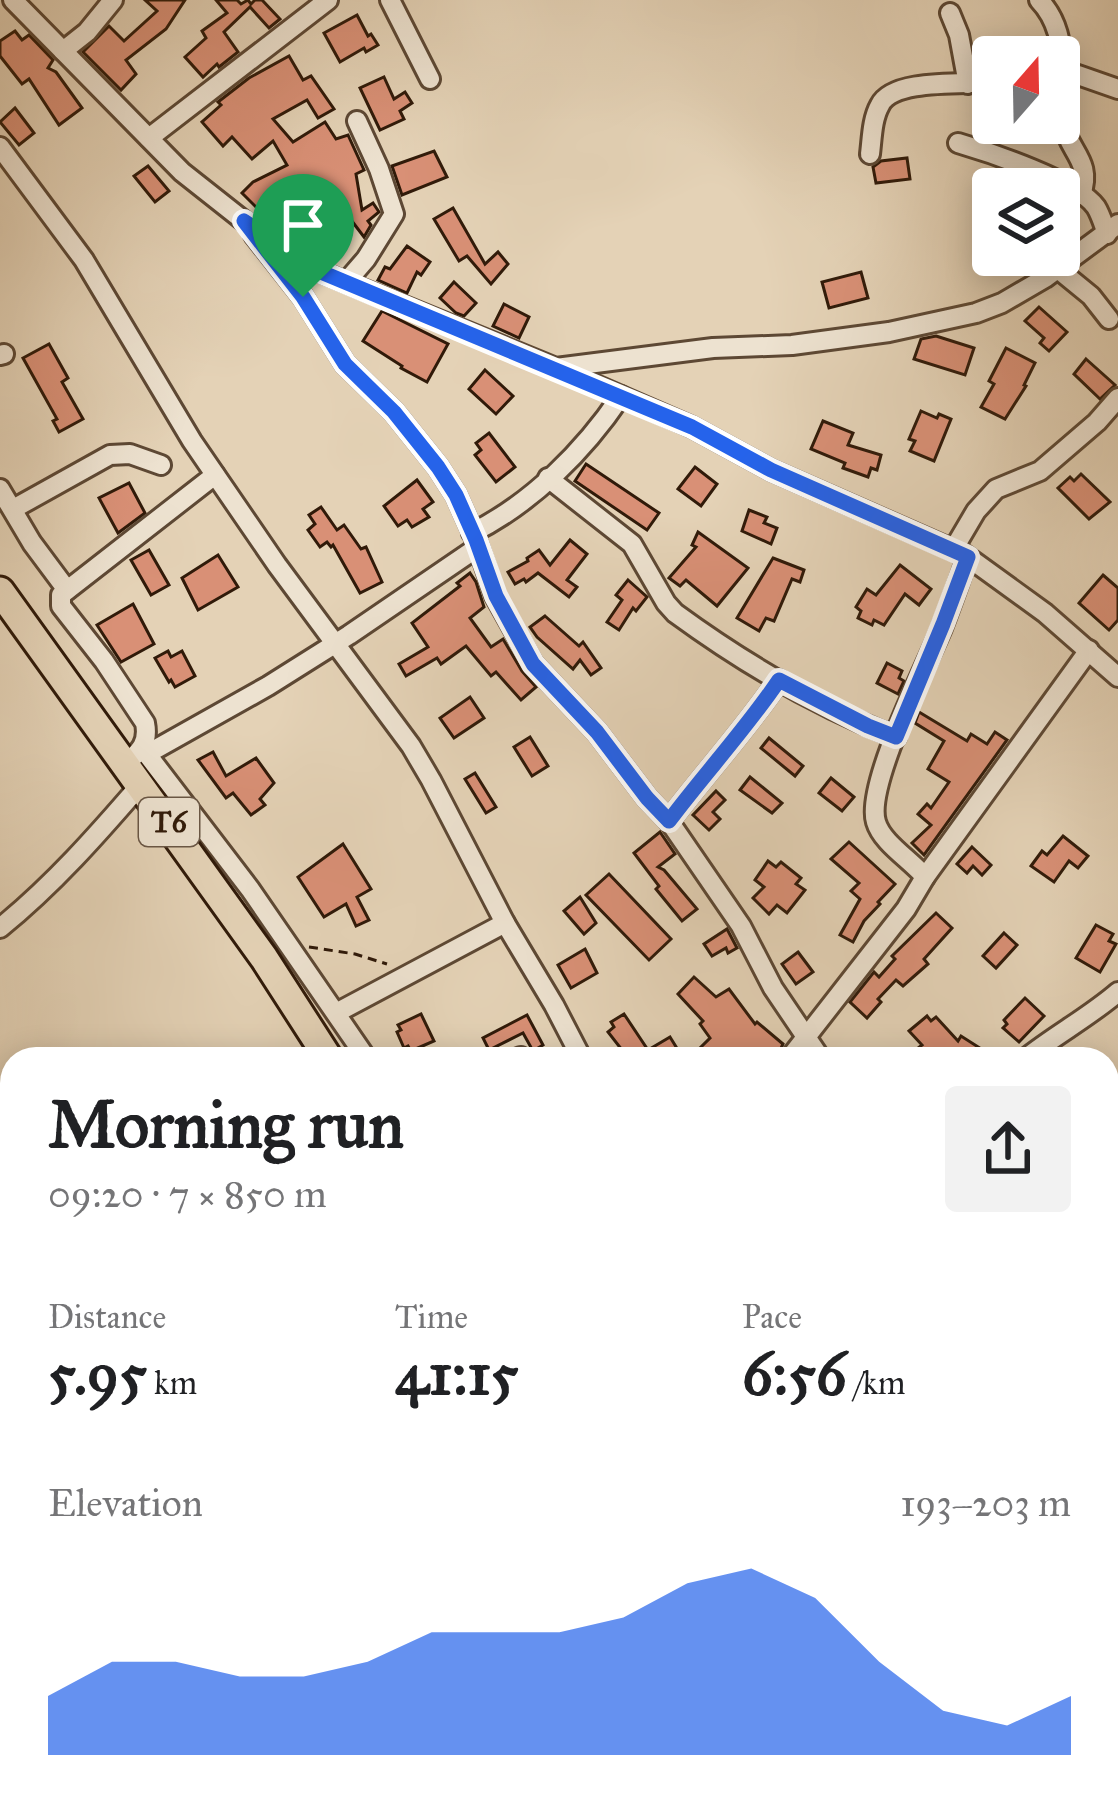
<!DOCTYPE html>
<meta charset="utf-8">
<style>
:root{--surface:#fff;--page:#f2f2f2;--text:#202124;--muted:#757577;--accent:#2563eb}
body{margin:0;font-family:"IM FELL Great Primer",serif;background:var(--page);color:var(--text);height:100vh;display:flex;flex-direction:column;font-size:45px;white-space:nowrap}
*{box-sizing:border-box;margin:0}
p{font-size:39px;color:var(--muted)}
.icon{flex:none;width:66px;height:66px;fill:none;stroke:currentColor;stroke-width:2;stroke-linecap:round;stroke-linejoin:round}
.map{position:relative;flex:1;overflow:hidden}
.side{position:absolute;left:0px;top:1047px;width:1119px;height:771px;display:flex;flex-direction:column;background:var(--surface);border-radius:36px 36px 0 0;box-shadow:0 6px 30px #0003}
.side>*{flex:none}
.needle{width:78px;rotate:20deg}
.buttons{position:absolute;left:972px;top:36px;display:grid;gap:24px}
.buttons a{display:grid;place-items:center;width:108px;height:108px;border-radius:12px;background:var(--surface);box-shadow:0 6px 30px #0003;font-size:60px}
.pin{position:absolute;display:grid;place-items:center;width:102px;height:102px;color:#fff;margin:-123px -51px;border-radius:50% 50% 50% 0;rotate:-45deg;box-shadow:0 0 12px #0007}
.pin .icon{rotate:45deg}
.round{display:grid;place-items:center;flex:none;width:126px;height:126px;border-radius:12px;background:var(--page)}
.headline{display:flex;align-items:center;justify-content:space-between;height:204px;padding:0 48px}
h1{font-size:66px;font-weight:700;line-height:90px}
.metrics{display:grid;grid-template-columns:repeat(3,1fr);gap:18px;height:204px;padding:12px 48px}
.metrics div{display:grid;align-content:center}
.metrics b{font-size:60px;font-weight:700}
.metrics small{font-size:33px;font-weight:400}
.metrics p{font-size:33px}
.chart{height:336px;padding:24px 48px}
.chart p{display:flex;justify-content:space-between}
.chart svg{width:100%;height:216px;margin-top:12px;fill:var(--accent);opacity:.7}
.map>svg:first-child{display:block}
.building{fill:#d99076;stroke:#301a09;stroke-width:3}
.lines{fill:none;stroke-linecap:round;stroke-linejoin:round}
.minor-casing{stroke:#5d4834;stroke-width:24}
.highway-casing{stroke:#301a09;stroke-width:33}
.path{stroke:#301a09;stroke-width:3;stroke-dasharray:9 6;stroke-linecap:butt}
.minor{stroke:#ede2d0;stroke-width:18}
.highway{stroke:#e4d2b6;stroke-width:27}
.route-casing{stroke:#fff;stroke-width:24}
.route{stroke:#2563eb;stroke-width:15}
.labels{text-anchor:middle;stroke-width:9;stroke-linejoin:round;paint-order:stroke}
.shield{fill:#ede2d0;stroke:#695645;stroke-width:3}
.shield-label{font-size:30px;font-weight:bold;fill:#301a09}
</style>
<div class="map">
<svg width="1118" height="1816" viewBox="0 0 1118 1816">
<rect width="100%" height="100%" fill="#e4d2b6"/>
<filter id="stains"><feTurbulence type="fractalNoise" baseFrequency=".00167" numOctaves="4"/><feColorMatrix values="0 0 0 0 .2 0 0 0 0 .09 0 0 0 0 .02 0 0 0 .5 -.17"/></filter>
<radialGradient id="worn" r=".72"><stop offset=".6" stop-color="#630" stop-opacity="0"/><stop offset="1" stop-color="#630" stop-opacity=".3"/></radialGradient>
<g class="building">
<polygon points="145,0 185,0 166,29 126,60 136,74 121,90 83,52 109,26 124,41 157,11"/>
<polygon points="216,0 237,0 241,4 248,0 251,4 255,0 262,0 280,19 269,28 250,7 224,32 238,52 219,67 217,64 203,77 185,57 206,38 202,31 227,13"/>
<polygon points="357,15 368,36 371,34 378,45 366,52 364,48 340,62 324,33"/>
<polygon points="15,31 22,40 29,35 53,60 48,68 56,72 82,108 59,125 29,79 22,84 0,56 0,41"/>
<polygon points="289,56 303,80 311,76 334,109 318,118 307,100 273,119 293,142 325,122 336,139 348,135 364,170 356,174 362,210 373,203 379,212 368,221 371,225 364,237 342,208 311,247 296,241 261,216 263,214 242,193 253,182 287,165 273,141 252,159 232,137 223,146 202,122 221,105 218,102 249,78"/>
<polygon points="384,77 394,99 405,92 412,103 400,111 404,119 380,130 360,88"/>
<polygon points="15,108 34,133 19,145 0,122"/>
<polygon points="434,151 447,177 402,195 392,166"/>
<polygon points="907,158 910,179 876,183 873,167 881,161"/>
<polygon points="148,166 169,191 155,202 134,176"/>
<polygon points="453,208 485,264 498,252 508,264 491,284 467,256 459,261 434,219"/>
<polygon points="407,246 430,262 421,275 417,272 407,293 378,280 385,267 390,269"/>
<polygon points="861,272 868,298 829,308 822,282"/>
<polygon points="454,282 476,303 464,316 456,313 440,298"/>
<polygon points="504,304 529,317 519,338 493,326"/>
<polygon points="1039,307 1067,332 1049,351 1040,343 1044,338 1025,321"/>
<polygon points="382,311 448,344 427,382 401,368 402,366 363,341"/>
<polygon points="936,336 974,348 965,375 914,359 921,339"/>
<polygon points="49,344 68,378 62,382 83,419 59,432 53,421 57,419 23,358"/>
<polygon points="1006,348 1035,363 1024,385 1026,386 1005,419 981,407 994,384 989,381"/>
<polygon points="1086,359 1115,385 1100,399 1074,374"/>
<polygon points="485,370 513,396 496,414 469,389"/>
<polygon points="921,411 937,418 939,414 951,419 934,461 910,451 915,441 909,439"/>
<polygon points="823,421 853,433 848,445 881,455 877,470 871,468 868,477 843,468 845,463 811,449"/>
<polygon points="489,433 515,467 496,482 475,455 481,450 476,443"/>
<polygon points="586,464 659,513 647,530 575,481"/>
<polygon points="695,467 717,484 701,506 678,489"/>
<polygon points="1081,474 1110,502 1089,519 1058,488 1070,477 1074,481"/>
<polygon points="417,480 433,502 423,509 429,517 412,527 407,520 398,526 384,506"/>
<polygon points="129,483 145,513 118,533 99,498"/>
<polygon points="321,507 337,530 344,525 361,549 366,547 382,582 360,593 333,545 331,547 327,542 320,547 308,530 315,524 309,515"/>
<polygon points="749,510 767,517 764,523 777,528 771,544 742,531"/>
<polygon points="698,532 748,568 717,606 686,580 680,586 669,578 696,547 692,545"/>
<polygon points="570,540 587,554 567,580 577,587 569,597 538,573 526,582 524,579 515,584 508,572 528,561 527,558 539,550 550,565"/>
<polygon points="149,550 169,585 151,595 131,560"/>
<polygon points="218,555 238,587 198,610 182,578"/>
<polygon points="773,558 804,570 800,582 792,579 774,621 766,618 759,631 737,618"/>
<polygon points="900,565 931,589 919,605 905,594 884,625 874,620 872,625 858,618 861,611 856,607 867,589 876,595"/>
<polygon points="470,573 476,582 484,607 470,618 491,647 503,639 522,671 536,687 521,700 496,672 491,676 466,646 441,664 437,658 406,676 399,664 428,647 412,623 460,586 457,583"/>
<polygon points="1103,575 1118,588 1118,620 1109,630 1079,603"/>
<polygon points="628,580 647,597 636,611 633,608 619,630 607,622 622,600 616,595"/>
<polygon points="133,604 154,644 121,662 97,625"/>
<polygon points="545,616 579,646 583,642 601,668 591,675 580,660 573,669 537,637 530,627"/>
<polygon points="168,651 171,657 182,651 195,676 175,687 171,680 169,682 155,658"/>
<polygon points="887,663 902,671 899,678 904,681 898,694 877,683"/>
<polygon points="470,697 484,718 454,738 440,718"/>
<polygon points="919,712 967,741 971,734 987,744 995,732 1007,740 924,855 912,843 931,825 918,814 927,804 931,808 949,782 928,769 944,741 915,723"/>
<polygon points="530,737 548,766 532,776 514,747"/>
<polygon points="769,738 803,766 795,776 761,748"/>
<polygon points="213,752 226,776 256,758 274,783 260,799 265,805 251,815 233,793 226,798 198,760"/>
<polygon points="475,773 496,807 486,813 465,779"/>
<polygon points="750,777 782,803 772,813 740,790"/>
<polygon points="831,778 854,797 842,811 819,793"/>
<polygon points="716,791 725,800 713,812 720,819 709,830 693,815"/>
<polygon points="660,832 675,854 658,867 664,870 697,909 682,921 656,889 659,886 634,853"/>
<polygon points="1063,836 1088,856 1078,868 1069,861 1054,882 1031,866 1042,851 1047,855"/>
<polygon points="849,842 895,884 878,902 880,904 864,921 853,942 840,935 860,899 851,891 859,883 831,859"/>
<polygon points="343,844 371,889 357,897 369,920 356,926 346,904 324,917 298,877"/>
<polygon points="972,847 991,865 982,875 973,866 967,873 957,864"/>
<polygon points="768,861 776,867 781,862 801,878 796,884 805,890 787,913 777,905 769,914 753,898 764,887 755,880"/>
<polygon points="609,874 671,939 649,960 586,895"/>
<polygon points="580,897 596,923 584,934 564,911"/>
<polygon points="936,913 952,928 924,959 928,964 903,986 896,980 878,999 881,1002 867,1018 850,1002 874,972 879,977 895,959 892,956"/>
<polygon points="1096,925 1113,934 1109,941 1116,944 1100,972 1076,958"/>
<polygon points="727,929 737,948 728,953 726,948 712,956 704,944"/>
<polygon points="1004,933 1017,945 996,968 983,956"/>
<polygon points="585,949 597,973 571,988 558,965"/>
<polygon points="798,952 813,972 796,984 782,964"/>
<polygon points="694,977 716,997 729,989 755,1024 757,1022 783,1044 776,1059 710,1059 699,1049 710,1038 700,1024 703,1021 678,994"/>
<polygon points="1025,998 1044,1016 1019,1042 1003,1028 1007,1024 1004,1020"/>
<polygon points="421,1014 434,1041 411,1051 408,1046 404,1048 397,1032 401,1030 398,1025"/>
<polygon points="624,1014 648,1050 670,1037 678,1050 671,1054 674,1059 629,1059 608,1032 614,1027 611,1022"/>
<polygon points="527,1015 543,1045 533,1051 523,1033 489,1050 483,1038"/>
<polygon points="927,1016 931,1021 936,1017 958,1041 961,1036 997,1059 925,1059 918,1048 922,1045 909,1031"/>
</g>
<g class="lines">
<defs>
<g id="minor">
<polyline points="13,0 182,172 244,221 309,267 556,368 713,348 792,345 889,332 976,313 1002,303 1045,278 1118,224"/>
<polyline points="390,0 430,79"/>
<path d="M1039 0C1059 21 1061 45 1064 73"/>
<polyline points="950,13 959,35 968,84"/>
<polyline points="63,51 87,32 113,0"/>
<polyline points="1059,73 1078,75 1118,89"/>
<path d="M1072 74C1067 90 1061 106 1063 122 1068 152 1093 160 1081 195"/>
<polyline points="149,138 328,0"/>
<path d="M958 143C989 152 1079 182 1096 207 1101 215 1104 226 1107 234"/>
<polyline points="0,147 84,260 192,441 277,565 411,746 431,780 505,923 554,1005 582,1059"/>
<path d="M870 154C872 138 872 119 880 105 893 78 966 85 993 82"/>
<polyline points="254,235 303,297 345,364 394,412 438,467 456,495 476,540 495,596 533,664 597,732 647,798 669,821 741,926 773,988 821,1059"/>
<polyline points="1058,269 1091,296 1109,319"/>
<polyline points="347,281 366,259 394,214 379,169 357,121"/>
<polyline points="0,355 4,354"/>
<polyline points="559,369 692,427 771,470 965,555 1045,613 1118,677"/>
<path d="M548 478 632 544 666 603 675 613C742 662 818 707 896 737"/>
<polyline points="0,489 32,543 67,590"/>
<polyline points="13,509 110,455 130,454 161,465"/>
<path d="M472 533C532 503 584 451 621 396"/>
<polyline points="953,550 976,511 996,489 1040,471 1097,422 1118,398"/>
<polyline points="143,749 250,889 367,1059"/>
<polyline points="147,754 268,686 349,635 478,547"/>
<path d="M126 764C140 751 149 743 145 723L104 661 61 606V595L215 475"/>
<path d="M669 821C705 773 746 729 779 680"/>
<path d="M925 877C911 860 882 843 876 822 865 786 926 666 942 628 951 604 960 581 967 557"/>
<path d="M0 928C53 885 97 835 141 784"/>
<polyline points="336,1013 505,923"/>
<polyline points="516,1059 521,1057"/>
<polyline points="789,1059 906,909 925,877 1089,650"/>
<path d="M1025 1059C1055 1035 1089 1017 1118 992"/>
<polyline points="0,1158 12,1210"/>
<polyline points="1107,1193 1118,1180"/>
<polyline points="0,1318 12,1292"/>
<polyline points="414,1806 416,1816"/>
<polyline points="523,1806 527,1816"/>
<polyline points="838,1806 840,1816"/>
<polyline points="236,1816 253,1806"/>
<polyline points="965,1816 966,1806"/>
</g>
<g id="highway">
<polyline points="0,591 264,958 329,1059"/>
<polyline points="684,1806 687,1816"/>
</g>
</defs>
<use href="#minor" class="minor-casing"/>
<use href="#highway" class="highway-casing"/>
<g class="path">
<polyline points="309,947 355,954 387,964"/>
<polyline points="0,1362 12,1371"/>
</g>
<use href="#minor" class="minor"/>
<use href="#highway" class="highway"/>
</g>
<g class="lines">
<defs>
<path id="route" d="M244 221 309 267 692 427 771 470 968 557 943 624 896 737 868 726 779 680C746 729 705 773 669 821L647 798 597 732 533 664 496 596 476 540 456 495 438 467 394 412 345 364 303 297Z"/>
</defs>
<use href="#route" class="route-casing"/>
<use href="#route" class="route"/>
</g>
<g class="labels">
<rect class="shield" x="139" y="798" width="60" height="48" rx="9"/>
<g class="shield-label">
<text x="169" y="832">T6</text>
</g>
</g>
<rect width="100%" height="100%" filter="url(#stains)"/>
<rect width="100%" height="100%" fill="url(#worn)"/>
</svg>
<div class="buttons">
<a><svg class="needle" viewBox="-14 -14 28 28"><path d="M0-13l5 13h-10z" fill="#e53935"/><path d="M0 13l5-13h-10z" fill="#757577"/></svg></a>
<a><svg class="icon" aria-label="layers" viewBox="0 0 24 24"><path d="M12 4l9 5-9 5-9-5zM3 14l9 5 9-5"/></svg></a>
</div>
<div class="pin" style="left:303px;top:297px;background:#1e9e55"><svg class="icon" aria-label="arrive" viewBox="0 0 24 24"><path d="M6 21V4h12l-3 4 3 4H6"/></svg></div>
<section class="side">
<div class="headline"><div><h1>Morning run</h1><p>09:20 · 7 × 850 m</p></div><a class="round"><svg class="icon" aria-label="share" viewBox="0 0 24 24"><path d="M12 15V3M7 8l5-5 5 5M5 13v7h14v-7"/></svg></a></div>
<div class="metrics">
<div><p>Distance</p><b>5.95<small> km</small></b></div>
<div><p>Time</p><b>41:15</b></div>
<div><p>Pace</p><b>6:56<small> /km</small></b></div>
</div>
<div class="chart"><p><span>Elevation</span>193–203 m</p>
<svg viewBox="0 0 160 44" preserveAspectRatio="none"><path d="M0 44V32L10 25L20 25L30 28L40 28L50 25L60 19L70 19L80 19L90 16L100 9L110 6L120 12L130 25L140 35L150 38L160 32V44z"/></svg>
</div>
</section>
</div>
